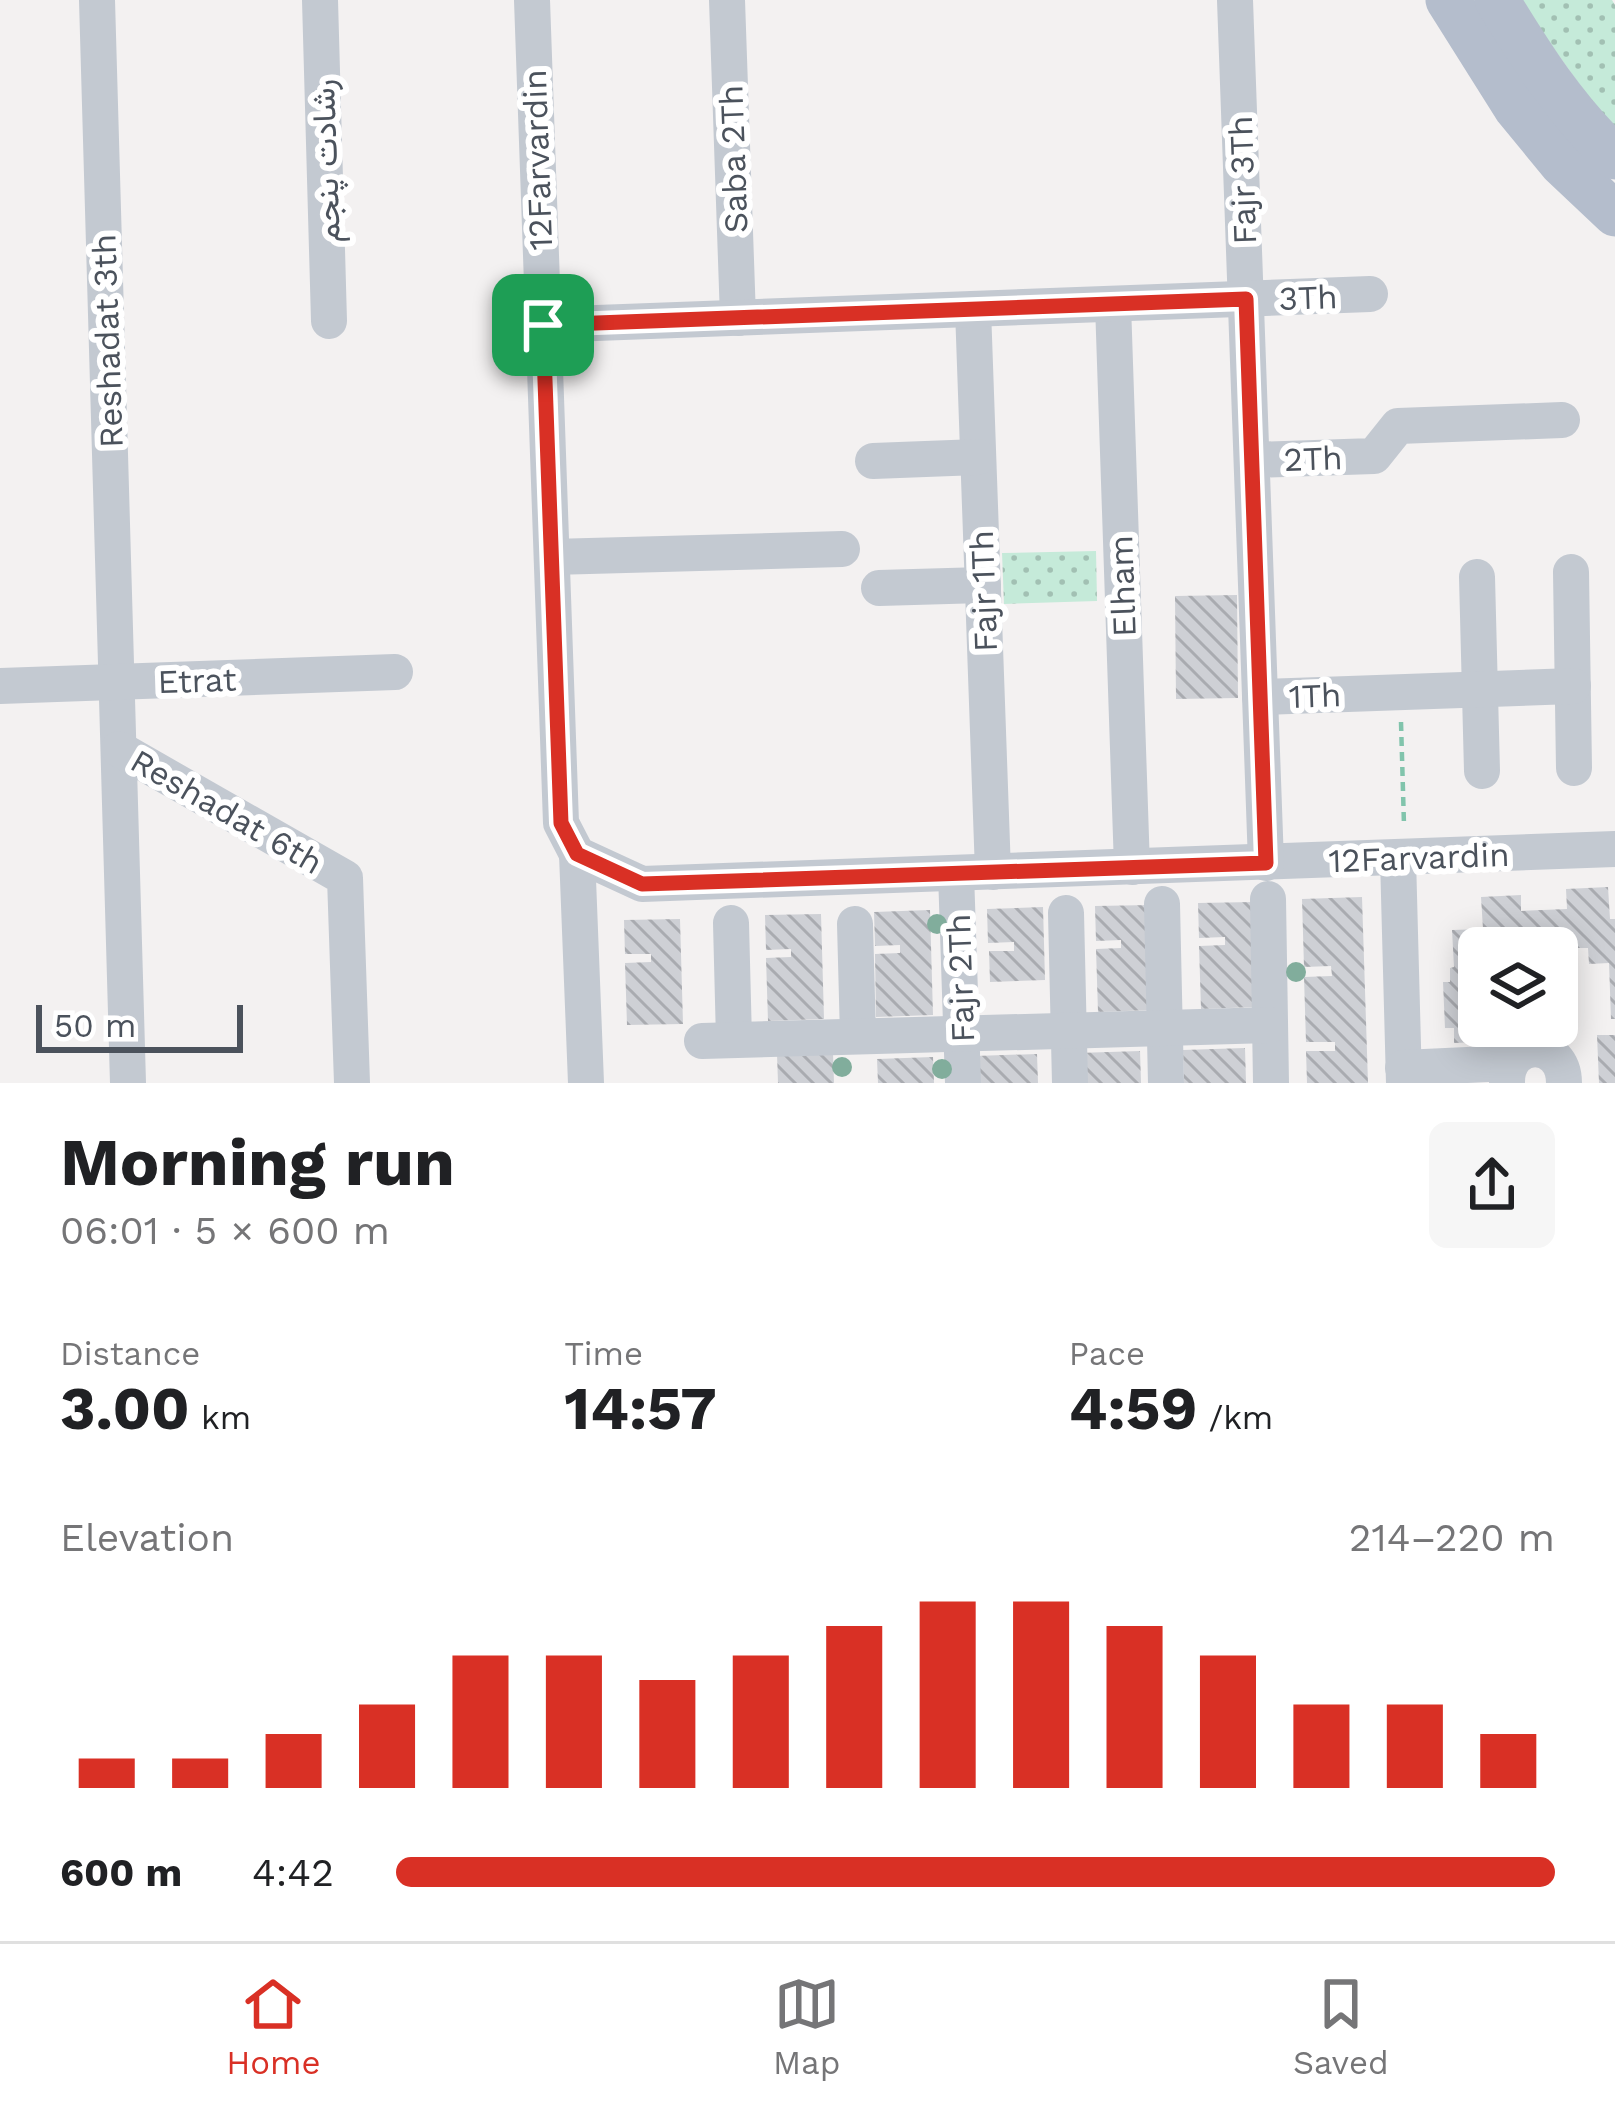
<!DOCTYPE html>
<meta charset="utf-8">
<style>
:root{--surface:#fff;--page:#f6f6f6;--text:#202124;--muted:#757577;--line:#e0e0e0;--accent:#d93025}
body{margin:0;font-family:"Work Sans",Vazirmatn,sans-serif;background:var(--page);color:var(--text);height:100vh;display:flex;flex-direction:column;font-size:45px;white-space:nowrap}
*{box-sizing:border-box;margin:0}
p{font-size:39px;color:var(--muted)}
.icon{flex:none;width:66px;height:66px;fill:none;stroke:currentColor;stroke-width:2;stroke-linecap:round;stroke-linejoin:round}
.map{position:relative;height:1083px;overflow:hidden}
.panel{display:flex;flex-direction:column;background:var(--surface);flex:1}
.panel>*{flex:none}
.buttons{position:absolute;left:1458px;top:927px;display:grid;gap:24px}
.buttons a{display:grid;place-items:center;width:120px;height:120px;border-radius:18px;background:var(--surface);box-shadow:0 6px 30px #0003;font-size:60px}
.scale{position:absolute;left:36px;bottom:30px;width:207px;box-sizing:border-box;padding-left:12px;border:6px solid #4b525c;border-top:0;font-size:33px;line-height:42px;white-space:nowrap;color:#4b525c;-webkit-text-stroke:9px #fff;paint-order:stroke}
.pin{position:absolute;display:grid;place-items:center;width:102px;height:102px;color:#fff;margin:-51px;border-radius:24px;box-shadow:0 6px 18px #0006}
.round{display:grid;place-items:center;flex:none;width:126px;height:126px;border-radius:18px;background:var(--page)}
.summary{display:flex;align-items:center;justify-content:space-between;height:204px;padding:0 60px}
h1{font-size:66px;font-weight:700;line-height:90px}
.stats{display:grid;grid-template-columns:repeat(3,1fr);gap:18px;height:204px;padding:12px 60px}
.stats div{display:grid;align-content:center}
.stats b{font-size:60px;font-weight:700}
.stats small{font-size:33px;font-weight:400}
.stats p{font-size:33px}
.chart{height:336px;padding:24px 60px}
.chart p{display:flex;justify-content:space-between}
.chart svg{width:100%;height:216px;margin-top:12px;stroke:var(--accent);stroke-width:6}
ul{padding:0 60px;list-style:none;font-size:39px}
li{display:grid;grid-template-columns:192px 144px 1fr;align-items:center;height:90px}
li i{height:30px;border-radius:15px;background:var(--accent)}
.menu{display:flex;justify-content:space-around;align-items:center;height:168px;border-top:3px solid var(--line);background:var(--surface);font-size:33px;color:var(--muted)}
.menu a{display:grid;justify-items:center;gap:6px}
.menu .active{color:var(--accent)}
.map>svg:first-child{display:block}
.grass{fill:url(#grass-dots)}
.building{fill:url(#building-back-hatch)}
.lines{fill:none;stroke-linecap:round;stroke-linejoin:round}
.path{stroke:#81c4ac;stroke-width:4.5;stroke-dasharray:9 6;stroke-linecap:butt}
.minor{stroke:#c3c9d1;stroke-width:36}
.major{stroke:#b4bdcc;stroke-width:45}
.tree{fill:#81ad9c}
.route-casing{stroke:#fff;stroke-width:24}
.route{stroke:#d93025;stroke-width:15}
.labels{text-anchor:middle;stroke-width:12;stroke-linejoin:round;paint-order:stroke}
.street-label{font-size:33px;fill:#4b525c;stroke:#fff}
</style>
<div class="map">
<svg width="1615" height="1083" viewBox="0 0 1615 1083">
<defs>
<pattern id="grass-dots" width="8" height="8" patternUnits="userSpaceOnUse" patternTransform="scale(3)"><rect width="8" height="8" fill="#c5ead9"/><path d="M2 2h.1M6 6h.1" fill="none" stroke="#a2c0b3" stroke-width="1.8" stroke-linecap="round"/></pattern>
<pattern id="building-back-hatch" width="6" height="6" patternUnits="userSpaceOnUse" patternTransform="scale(3)"><rect width="6" height="6" fill="#ced0d5"/><path d="M-1 5l2 2M0 0l6 6M5-1l2 2" fill="none" stroke="#a9abb0"/></pattern>
</defs>
<rect width="100%" height="100%" fill="#f3f1f1"/>
<g class="grass">
<polygon points="1519,0 1612,0 1615,5 1615,128 1600,113"/>
<polygon points="1096,551 1097,601 1004,604 1002,553"/>
</g>
<g class="building">
<polygon points="1237,595 1238,698 1176,699 1175,596"/>
<polygon points="1608,887 1610,919 1615,919 1615,1019 1611,1019 1609,963 1589,964 1588,948 1479,948 1479,1026 1499,1026 1500,1041 1454,1043 1454,1028 1445,1028 1443,982 1450,982 1450,968 1454,967 1452,930 1483,929 1481,897 1521,895 1521,911 1567,909 1566,889"/>
<polygon points="1362,897 1368,1083 1307,1083 1306,1051 1335,1051 1335,1042 1306,1042 1304,977 1332,976 1331,966 1304,967 1302,899"/>
<polygon points="1254,902 1257,1007 1201,1009 1199,946 1225,945 1225,937 1199,938 1198,903"/>
<polygon points="1151,905 1154,1010 1098,1012 1096,949 1121,948 1121,940 1096,941 1095,906"/>
<polygon points="1043,907 1045,980 990,982 989,951 1014,951 1014,942 988,943 987,909"/>
<polygon points="930,910 933,1015 876,1017 875,954 900,953 900,945 875,946 874,912"/>
<polygon points="821,914 824,1019 768,1021 766,958 791,957 791,949 766,950 765,915"/>
<polygon points="680,919 683,1024 627,1025 625,963 651,962 651,954 625,954 624,920"/>
<polygon points="1597,1035 1615,1035 1615,1083 1599,1083"/>
<polygon points="1245,1048 1246,1083 1184,1083 1183,1050"/>
<polygon points="1140,1051 1141,1083 1079,1083 1078,1053"/>
<polygon points="833,1053 834,1083 778,1083 777,1054"/>
<polygon points="1037,1054 1038,1083 976,1083 975,1056"/>
<polygon points="933,1057 934,1083 878,1083 877,1059"/>
</g>
<g class="lines">
<polyline class="path" points="1401,722 1404,825"/>
<g class="minor">
<polyline points="97,0 128,1083"/>
<polyline points="320,0 329,321"/>
<polyline points="532,0 561,823 577,854 642,884 1615,849"/>
<polyline points="727,0 738,318"/>
<polyline points="1235,0 1266,863"/>
<polyline points="1113,304 1132,867"/>
<polyline points="973,309 993,872"/>
<polyline points="543,325 1370,294"/>
<polyline points="1252,460 1374,456 1398,426 1562,420"/>
<polyline points="873,461 978,457"/>
<polyline points="552,557 842,549"/>
<polyline points="1571,572 1574,768"/>
<polyline points="1477,577 1482,771"/>
<polyline points="879,588 983,585"/>
<polyline points="0,686 395,672"/>
<polyline points="1260,697 1573,686"/>
<polyline points="119,749 345,878 352,1083"/>
<polyline points="577,854 586,1083"/>
<polyline points="1398,858 1404,1083"/>
<polyline points="956,873 963,1083"/>
<polyline points="1268,899 1271,1083"/>
<polyline points="1162,904 1166,1083"/>
<polyline points="1066,913 1070,1083"/>
<polyline points="731,923 734,1040"/>
<polyline points="855,924 858,1036"/>
<polyline points="702,1041 1270,1025"/>
<polyline points="1403,1068 1510,1063"/>
<path d="M1507 1083C1506 1038 1564 1038 1564 1083"/>
</g>
<g class="major">
<polyline points="1448,0 1516,108 1562,164 1615,214"/>
<path d="M1497 0C1531 56 1566 111 1615 157"/>
</g>
</g>
<g class="tree">
<circle cx="937" cy="924" r="10"/>
<circle cx="1296" cy="972" r="10"/>
<circle cx="842" cy="1067" r="10"/>
<circle cx="942" cy="1069" r="10"/>
</g>
<g class="lines">
<defs>
<polygon id="route" points="1246,299 1266,863 642,884 577,854 561,823 543,325"/>
</defs>
<use href="#route" class="route-casing"/>
<use href="#route" class="route"/>
</g>
<g class="labels">
<g class="street-label">
<text transform="translate(733 159) rotate(-92)" y="12">Saba 2Th</text>
<text transform="translate(537 160) rotate(-92)" y="12">12Farvardin</text>
<text transform="translate(325 161) rotate(-92)" y="12">رشادت پنجم</text>
<text transform="translate(1242 180) rotate(-92)" y="12">Fajr 3Th</text>
<text transform="translate(1308 297) rotate(-2)" y="12">3Th</text>
<text transform="translate(107 341) rotate(-92)" y="12">Reshadat 3th</text>
<text transform="translate(1313 458) rotate(-2)" y="12">2Th</text>
<text transform="translate(1122 586) rotate(-92)" y="12">Elham</text>
<text transform="translate(983 591) rotate(-92)" y="12">Fajr 1Th</text>
<text transform="translate(197 680) rotate(-2)" y="12">Etrat</text>
<text transform="translate(1315 695) rotate(-2)" y="12">1Th</text>
<text transform="translate(227 811) rotate(30)" y="12">Reshadat 6th</text>
<text transform="translate(1419 857) rotate(-2)" y="12">12Farvardin</text>
<text transform="translate(960 978) rotate(-92)" y="12">Fajr 2Th</text>
</g>
</g>
</svg>
<div class="buttons">
<a><svg class="icon" aria-label="layers" viewBox="0 0 24 24"><path d="M12 4l9 5-9 5-9-5zM3 14l9 5 9-5"/></svg></a>
</div>
<div class="scale">50 m</div>
<div class="pin" style="left:543px;top:325px;background:#1e9e55"><svg class="icon" aria-label="arrive" viewBox="0 0 24 24"><path d="M6 21V4h12l-3 4 3 4H6"/></svg></div>
</div>
<section class="panel">
<div class="summary"><div><h1>Morning run</h1><p>06:01 · 5 × 600 m</p></div><a class="round"><svg class="icon" aria-label="share" viewBox="0 0 24 24"><path d="M12 15V3M7 8l5-5 5 5M5 13v7h14v-7"/></svg></a></div>
<div class="stats">
<div><p>Distance</p><b>3.00<small> km</small></b></div>
<div><p>Time</p><b>14:57</b></div>
<div><p>Pace</p><b>4:59<small> /km</small></b></div>
</div>
<div class="chart"><p><span>Elevation</span>214–220 m</p>
<svg viewBox="0 0 160 44" preserveAspectRatio="none"><path d="M5 44V38M15 44V38M25 44V33M35 44V27M45 44V17M55 44V17M65 44V22M75 44V17M85 44V11M95 44V6M105 44V6M115 44V11M125 44V17M135 44V27M145 44V27M155 44V33"/></svg>
</div>
<ul>
<li><b>600 m</b>4:42<i style="width:100%"></i></li>
</ul>
</section>
<nav class="menu">
<a class="active"><svg class="icon" aria-label="home" viewBox="0 0 24 24"><path d="M3 11l9-7 9 7M6 9v11h12V9"/></svg>Home</a>
<a><svg class="icon" aria-label="map" viewBox="0 0 24 24"><path d="M3 6l6-2 6 2 6-2v14l-6 2-6-2-6 2zM9 4v14M15 6v14"/></svg>Map</a>
<a><svg class="icon" aria-label="saved" viewBox="0 0 24 24"><path d="M7 4h10v16l-5-4-5 4z"/></svg>Saved</a>
</nav>
